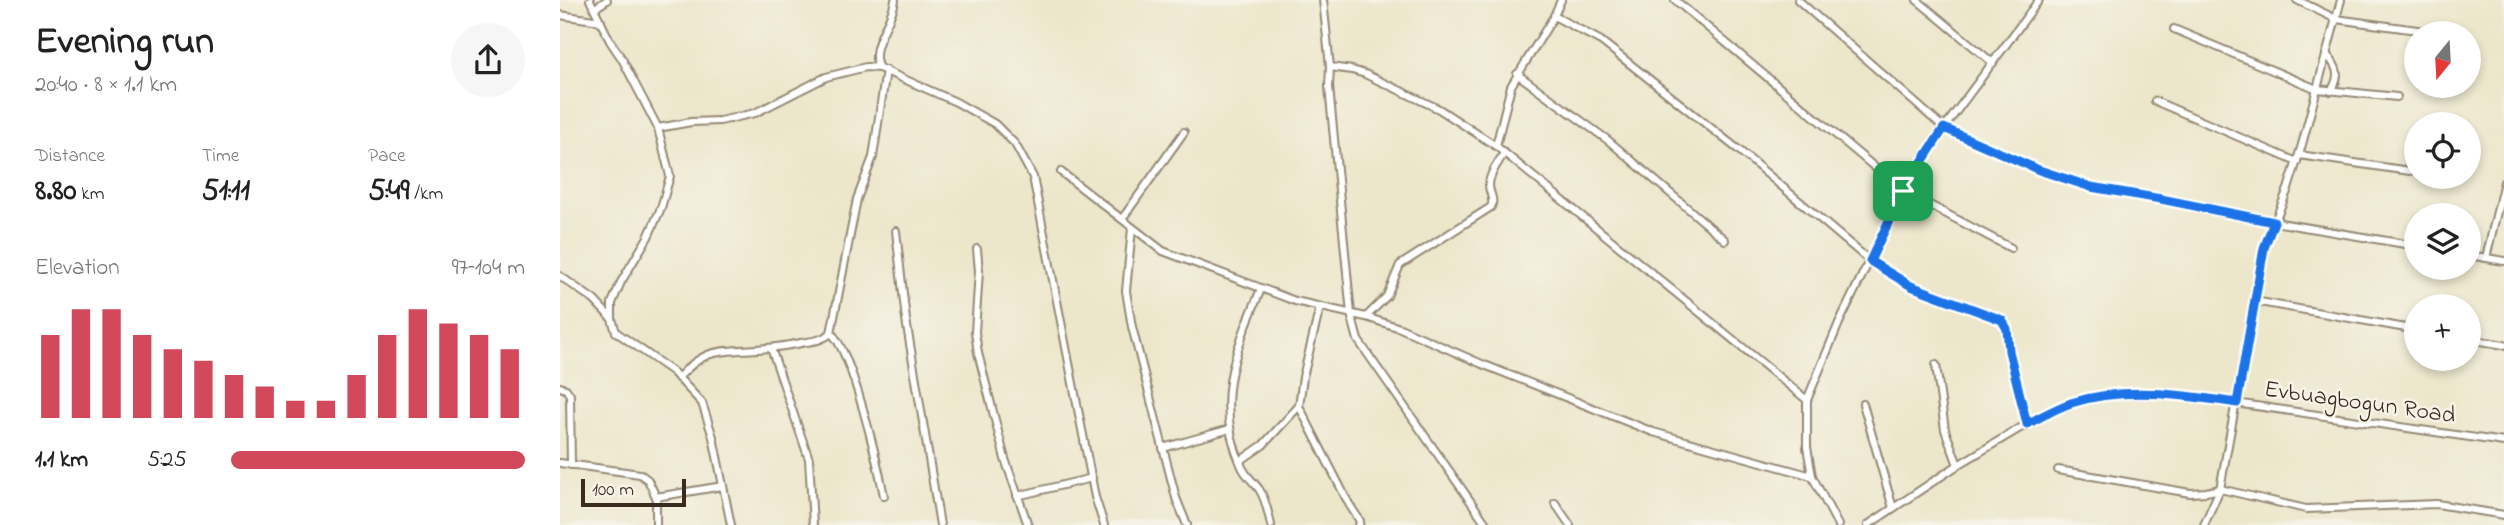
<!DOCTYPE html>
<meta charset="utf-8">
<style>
:root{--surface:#fff;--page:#f6f6f6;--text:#222;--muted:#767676;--accent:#d1495b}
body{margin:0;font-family:"Indie Flower",sans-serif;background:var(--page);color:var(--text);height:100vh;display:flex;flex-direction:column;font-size:26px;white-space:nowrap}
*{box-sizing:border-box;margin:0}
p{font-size:23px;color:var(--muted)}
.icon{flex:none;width:38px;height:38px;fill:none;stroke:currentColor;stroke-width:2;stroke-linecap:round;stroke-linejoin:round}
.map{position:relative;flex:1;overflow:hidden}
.side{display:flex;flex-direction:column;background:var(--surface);width:560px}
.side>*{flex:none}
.needle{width:46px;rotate:198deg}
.buttons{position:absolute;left:1844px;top:21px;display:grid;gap:14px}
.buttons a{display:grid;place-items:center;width:77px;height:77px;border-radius:50%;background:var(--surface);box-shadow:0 4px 10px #0003;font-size:35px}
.scale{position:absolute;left:21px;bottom:18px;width:105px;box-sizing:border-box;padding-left:7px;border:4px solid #3b2a1e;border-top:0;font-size:19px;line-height:24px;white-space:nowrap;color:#3b2a1e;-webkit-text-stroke:5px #f7f3e8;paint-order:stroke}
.pin{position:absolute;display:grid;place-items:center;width:60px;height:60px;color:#fff;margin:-30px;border-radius:14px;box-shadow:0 4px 10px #0006}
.round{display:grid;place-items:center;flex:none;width:74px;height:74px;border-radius:37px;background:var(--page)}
.headline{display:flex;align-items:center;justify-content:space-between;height:119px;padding:0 35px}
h1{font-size:38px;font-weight:700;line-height:52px}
.metrics{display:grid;grid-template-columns:repeat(3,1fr);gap:10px;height:119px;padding:7px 35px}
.metrics div{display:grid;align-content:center}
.metrics b{font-size:30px;font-weight:700}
.metrics small{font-size:19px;font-weight:400}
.metrics p{font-size:19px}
.chart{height:196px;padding:14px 35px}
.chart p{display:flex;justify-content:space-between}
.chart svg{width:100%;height:126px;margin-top:7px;stroke:var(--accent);stroke-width:6}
ul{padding:0 35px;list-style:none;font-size:23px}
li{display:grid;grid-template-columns:112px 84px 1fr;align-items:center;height:52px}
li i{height:18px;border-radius:9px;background:var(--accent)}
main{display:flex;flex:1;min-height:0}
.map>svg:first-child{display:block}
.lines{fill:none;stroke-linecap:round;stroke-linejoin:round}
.street-casing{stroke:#948874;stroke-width:10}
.street{stroke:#fff;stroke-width:6}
.route-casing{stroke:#fff;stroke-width:14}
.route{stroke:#1a73e8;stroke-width:9}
.labels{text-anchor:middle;stroke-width:5;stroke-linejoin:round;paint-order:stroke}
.street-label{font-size:24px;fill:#3b2a1e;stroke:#f7f3e8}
</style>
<main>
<section class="side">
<div class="headline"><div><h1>Evening run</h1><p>20:40 · 8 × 1.1 km</p></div><a class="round"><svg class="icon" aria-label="share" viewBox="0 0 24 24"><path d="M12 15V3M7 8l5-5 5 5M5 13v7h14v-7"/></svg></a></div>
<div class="metrics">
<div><p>Distance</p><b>8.80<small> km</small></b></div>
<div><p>Time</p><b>51:11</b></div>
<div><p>Pace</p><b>5:49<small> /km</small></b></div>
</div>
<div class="chart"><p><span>Elevation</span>97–104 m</p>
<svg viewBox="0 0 160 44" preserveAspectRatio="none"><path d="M5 44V15M15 44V6M25 44V6M35 44V15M45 44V20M55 44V24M65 44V29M75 44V33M85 44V38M95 44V38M105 44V29M115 44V15M125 44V6M135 44V11M145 44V15M155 44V20"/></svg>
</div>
<ul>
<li><b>1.1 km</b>5:25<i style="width:100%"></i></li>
</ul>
</section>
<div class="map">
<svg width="1944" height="525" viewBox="0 0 1944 525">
<rect width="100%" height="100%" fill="#f7f3e8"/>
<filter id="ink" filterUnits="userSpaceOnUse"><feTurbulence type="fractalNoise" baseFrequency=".0143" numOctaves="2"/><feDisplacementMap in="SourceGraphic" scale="14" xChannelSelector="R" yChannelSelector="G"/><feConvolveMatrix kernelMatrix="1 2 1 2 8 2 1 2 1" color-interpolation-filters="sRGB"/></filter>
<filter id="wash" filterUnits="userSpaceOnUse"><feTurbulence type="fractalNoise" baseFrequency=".00686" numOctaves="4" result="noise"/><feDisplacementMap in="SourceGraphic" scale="28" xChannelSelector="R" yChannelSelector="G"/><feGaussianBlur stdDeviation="1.57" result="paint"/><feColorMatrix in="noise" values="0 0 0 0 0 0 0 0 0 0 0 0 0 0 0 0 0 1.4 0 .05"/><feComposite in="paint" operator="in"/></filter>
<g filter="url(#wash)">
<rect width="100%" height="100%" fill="#ece6ca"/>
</g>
<g filter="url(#ink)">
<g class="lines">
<defs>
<g id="street">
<polyline points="30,0 50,41 62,59 98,128 110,176 101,208 88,237 61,282 52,303 52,319 56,332 113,372 142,403 153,437 171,525"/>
<polyline points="763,0 770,67"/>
<polyline points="1115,0 1343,191 1451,248"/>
<polyline points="1238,0 1384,128 1479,170 1531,187 1601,199 1714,222 1857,246"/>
<polyline points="1357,0 1433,63"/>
<polyline points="1737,0 1776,19 1872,32"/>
<polyline points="35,8 47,0"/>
<polyline points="0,15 41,21"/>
<polyline points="994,16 1041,41 1180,151 1310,261 1351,286 1442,320 1447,329 1449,351 1467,424"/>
<polyline points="1614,29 1757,89 1837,97"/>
<path d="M1766 54C1778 67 1781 76 1771 91"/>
<path d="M319 68C307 48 333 22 335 0"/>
<polyline points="957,74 1049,141 1165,240"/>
<polyline points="1595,101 1737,162"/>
<polyline points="98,128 131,122 160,121 195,113 266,77 306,67 319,68 396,102 435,124 455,144 473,177 535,497 544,525"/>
<polyline points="936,146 951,86 994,16 1001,0"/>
<polyline points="1739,155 1850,171"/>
<polyline points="501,172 603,251 735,301 806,317 840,328 922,364 1093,432 1252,476"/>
<polyline points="562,219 624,132"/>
<polyline points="572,228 566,291 572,327 616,498 627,525"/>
<polyline points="336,231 346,320 380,525"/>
<polyline points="417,249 419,271 415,332 418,353 445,459 468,525"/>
<polyline points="1909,255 1944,261"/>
<polyline points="1926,258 1944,182"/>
<polyline points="0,276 34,300 52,319"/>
<path d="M701 289C676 350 652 401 682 467 686 476 693 481 699 489 706 499 708 513 711 525"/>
<polyline points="1694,301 1857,330"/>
<polyline points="760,307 743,377 739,406 789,504 800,521 799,525"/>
<path d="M806 317 827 296 840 265 931 207C935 198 929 194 929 185 929 174 939 162 944 153"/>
<path d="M271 333C292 351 318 465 324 496"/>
<polyline points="1909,339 1944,345"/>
<polyline points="211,348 249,459 253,525"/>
<polyline points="1376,365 1385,430 1398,465"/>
<path d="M118 378C146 347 159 352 197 349 212 348 226 346 241 343 252 341 262 341 271 333L297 199 313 157 326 70"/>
<polyline points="0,387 6,389 10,395 11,465"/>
<polyline points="1303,404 1333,508"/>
<polyline points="603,448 670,429"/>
<polyline points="680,461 703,445 739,406"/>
<polyline points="0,463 80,474 88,480 96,497 163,486"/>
<polyline points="1498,470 1630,493 1646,492 1660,489 1746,509 1877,504 1944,515"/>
<polyline points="457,496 532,478"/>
<polyline points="995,503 1010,525"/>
<polyline points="96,525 96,497"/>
<polyline points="927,525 798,340 791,314 769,87 770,67 792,70 805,74 879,109 936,146 1247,400"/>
<polyline points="1278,525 1252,476 1247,447 1247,400 1279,323 1343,191 1387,124 1479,0"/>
<polyline points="1308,525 1398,465 1467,424 1511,403 1550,395 1613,394 1944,442"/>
<polyline points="1644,525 1660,489 1704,248 1728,189 1741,148 1781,0"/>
</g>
</defs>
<use href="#street" class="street-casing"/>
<use href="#street" class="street"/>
</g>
</g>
<g class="lines" filter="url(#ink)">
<defs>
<path id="route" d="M1384 128 1479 170 1531 187 1601 199 1714 222 1704 248 1677 403C1623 395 1565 386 1511 403 1496 408 1481 417 1467 424L1449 351 1447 329 1442 320 1351 286 1310 261 1343 191Z"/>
</defs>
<use href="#route" class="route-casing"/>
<use href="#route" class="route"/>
</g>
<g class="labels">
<g class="street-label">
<text transform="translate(1800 401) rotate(8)" y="8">Evbuagbogun Road</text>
</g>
</g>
</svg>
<div class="buttons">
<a><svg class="needle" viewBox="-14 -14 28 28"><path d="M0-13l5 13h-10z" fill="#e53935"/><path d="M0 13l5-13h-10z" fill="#767676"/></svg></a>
<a><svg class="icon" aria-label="locate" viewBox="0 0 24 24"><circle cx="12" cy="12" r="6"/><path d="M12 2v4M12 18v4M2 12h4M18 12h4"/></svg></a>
<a><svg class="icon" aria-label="layers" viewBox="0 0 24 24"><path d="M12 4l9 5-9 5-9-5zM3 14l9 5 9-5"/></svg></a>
<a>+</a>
</div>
<div class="scale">100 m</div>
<div class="pin" style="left:1343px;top:191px;background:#1e9e55"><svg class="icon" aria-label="arrive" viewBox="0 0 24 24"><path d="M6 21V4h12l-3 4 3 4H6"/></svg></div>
</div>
</main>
